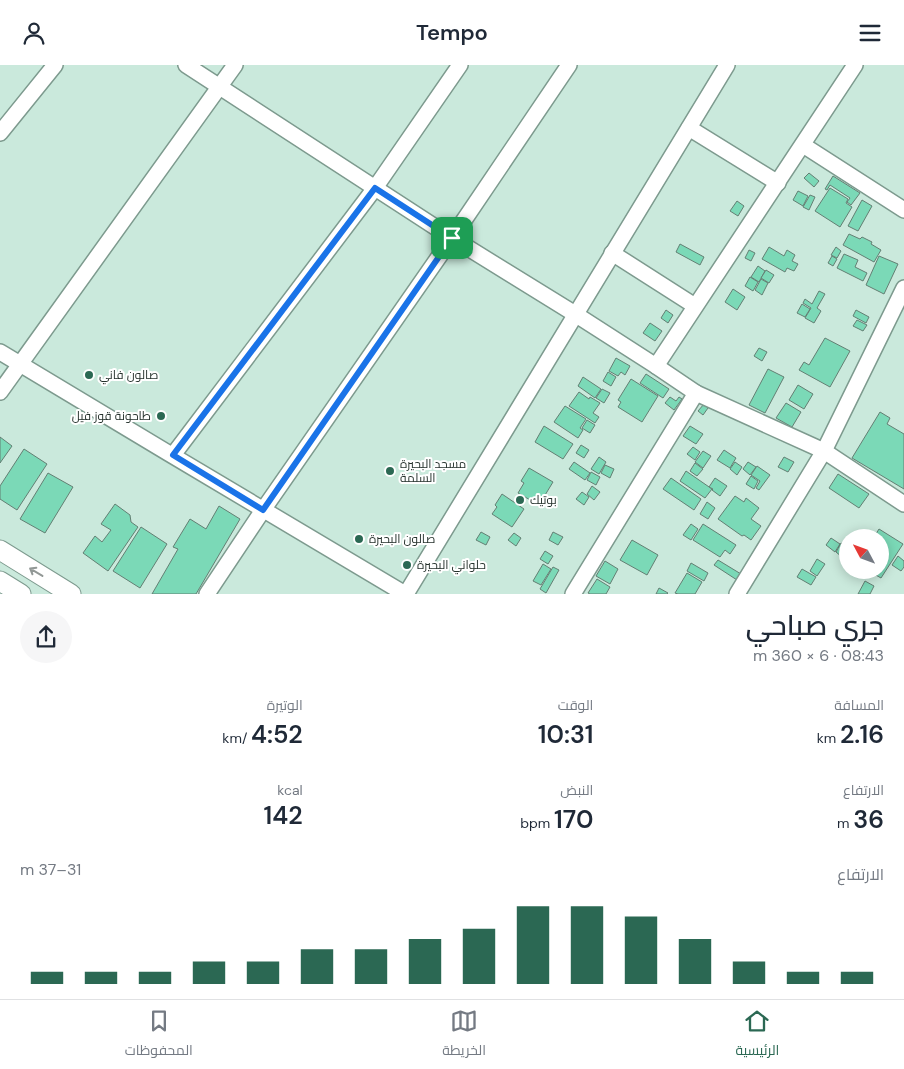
<!DOCTYPE html>
<html lang="ar">
<meta charset="utf-8">
<style>
:root{--surface:#fff;--page:#f6f6f7;--text:#1f2937;--muted:#747a83;--line:#e0e1e3;--accent:#2b6853}
body{margin:0;font-family:"DM Sans",Cairo,sans-serif;background:var(--page);color:var(--text);direction:rtl;height:100vh;display:flex;flex-direction:column;font-size:19px;white-space:nowrap}
*{box-sizing:border-box;margin:0}
p{font-size:16px;color:var(--muted)}
.icon{flex:none;width:28px;height:28px;fill:none;stroke:currentColor;stroke-width:2;stroke-linecap:round;stroke-linejoin:round}
.map{position:relative;height:529px;overflow:hidden;direction:ltr}
.details{display:flex;flex-direction:column;background:var(--surface);flex:1}
.details>*{flex:none}
.needle{width:32px;rotate:311deg}
.tools{position:absolute;left:839px;top:464px;display:grid;gap:10px}
.tools a{display:grid;place-items:center;width:50px;height:50px;border-radius:50%;background:var(--surface);box-shadow:0 2px 12px #0003;font-size:25px}
.pin{position:absolute;display:grid;place-items:center;width:42px;height:42px;color:#fff;margin:-21px;border-radius:10px;box-shadow:0 2px 8px #0006}
.round{display:grid;place-items:center;flex:none;width:52px;height:52px;border-radius:26px;background:var(--page)}
.head{display:flex;align-items:center;justify-content:space-between;height:85px;padding:0 20px}
h1{font-size:28px;font-weight:600;line-height:38px}
.stats{display:grid;grid-template-columns:repeat(3,1fr);gap:8px;height:85px;padding:5px 20px}
.stats div{display:grid;align-content:center}
.stats b{font-size:25px;font-weight:600}
.stats small{font-size:14px;font-weight:400}
.stats p{font-size:14px}
.chart{height:140px;padding:10px 20px}
.chart p{display:flex;justify-content:space-between}
.chart svg{width:100%;height:90px;margin-top:5px;stroke:var(--accent);stroke-width:6}
header{display:flex;justify-content:space-between;align-items:center;height:65px;padding:0 20px;background:var(--surface);font-size:22px;font-weight:600}
.menu{display:flex;justify-content:space-around;align-items:center;height:70px;border-top:1px solid var(--line);background:var(--surface);font-size:14px;color:var(--muted)}
.menu a{display:grid;justify-items:center;gap:2px}
.menu .current{color:var(--accent)}
.map>svg:first-child{display:block}
.building{fill:#7bd9b7;stroke:#637f73}
.lines{fill:none;stroke-linecap:round;stroke-linejoin:round}
.minor-casing{stroke:#7d9a8e;stroke-width:18}
.tertiary-casing{stroke:#7d9a8e;stroke-width:21}
.minor{stroke:#fff;stroke-width:15}
.tertiary{stroke:#fff;stroke-width:19}
.oneway{stroke:#929896}
.route-casing{stroke:#fff;stroke-width:10}
.route{stroke:#1a73e8;stroke-width:6}
.poi-dot{fill:#2b6853;stroke:#fff;stroke-width:2}
.labels{text-anchor:middle;stroke-width:4;stroke-linejoin:round;paint-order:stroke}
.poi-label{font-size:12px;fill:#25312c;stroke:#fff;text-anchor:start}
</style>
<header><svg class="icon" aria-label="menu" viewBox="0 0 24 24"><path d="M4 6h16M4 12h16M4 18h16"/></svg>Tempo<svg class="icon" aria-label="person" viewBox="0 0 24 24"><circle cx="12" cy="8" r="4"/><path d="M4 21q1-7 8-7t8 7"/></svg></header>
<div class="map">
<svg width="904" height="529" viewBox="0 0 904 529">
<rect width="100%" height="100%" fill="#cae9dc"/>
<g class="building">
<polygon points="809,108 819,116 814,122 804,113"/>
<polygon points="833,111 860,128 851,140 847,137 850,133 830,120 827,125 825,124"/>
<polygon points="830,123 848,134 846,138 852,142 840,162 815,146"/>
<polygon points="798,126 808,131 803,141 793,135"/>
<polygon points="810,130 815,132 809,145 803,142"/>
<polygon points="862,135 872,141 858,166 848,161"/>
<polygon points="737,136 744,141 738,151 730,146"/>
<polygon points="849,169 860,174 862,172 872,177 871,179 881,185 874,197 843,180"/>
<polygon points="680,179 704,192 700,200 676,187"/>
<polygon points="769,182 784,191 787,185 795,190 792,196 798,199 794,206 787,203 785,207 762,194"/>
<polygon points="836,182 841,186 837,193 831,190"/>
<polygon points="749,185 755,188 751,196 745,193"/>
<polygon points="844,189 858,195 855,202 867,208 863,216 837,203"/>
<polygon points="832,191 837,194 833,201 828,198"/>
<polygon points="879,191 898,199 884,229 866,220"/>
<polygon points="758,201 765,206 759,217 751,212"/>
<polygon points="766,205 774,210 769,218 761,213"/>
<polygon points="750,212 758,217 753,226 745,221"/>
<polygon points="761,214 768,218 762,230 755,225"/>
<polygon points="733,224 745,232 737,245 725,237"/>
<polygon points="819,226 825,229 817,243 821,246 814,258 805,253 811,243 803,238 805,234 812,239"/>
<polygon points="802,239 810,244 805,252 797,248"/>
<polygon points="666,245 673,250 668,258 661,253"/>
<polygon points="856,245 869,252 866,258 853,251"/>
<polygon points="857,255 867,260 863,266 853,261"/>
<polygon points="650,258 662,266 655,276 643,268"/>
<polygon points="825,273 850,286 830,322 799,305 804,297 809,300"/>
<polygon points="759,283 767,287 762,296 754,291"/>
<polygon points="616,293 630,301 625,310 621,307 618,311 609,306"/>
<polygon points="768,304 784,312 765,348 749,340"/>
<polygon points="608,307 616,312 611,321 603,316"/>
<polygon points="646,309 669,324 663,333 640,318"/>
<polygon points="583,312 601,324 595,333 578,321"/>
<polygon points="631,314 658,331 642,357 618,342 621,337 618,335"/>
<polygon points="798,320 813,329 804,344 789,335"/>
<polygon points="602,324 610,328 604,338 596,333"/>
<polygon points="579,327 589,334 590,332 600,338 593,348 599,352 595,358 569,341"/>
<polygon points="670,332 676,336 679,332 682,334 674,345 665,338"/>
<polygon points="786,338 801,347 792,362 776,353"/>
<polygon points="704,339 708,343 703,350 698,346"/>
<polygon points="565,341 586,354 580,363 583,365 578,373 554,357"/>
<polygon points="880,347 890,353 887,359 904,369 904,424 852,393"/>
<polygon points="587,355 595,360 590,368 582,363"/>
<polygon points="544,361 573,379 563,394 535,377"/>
<polygon points="690,361 703,369 696,379 683,371"/>
<polygon points="0,372 12,381 0,398"/>
<polygon points="581,380 589,385 584,393 576,388"/>
<polygon points="693,382 700,387 695,395 687,389"/>
<polygon points="24,384 47,399 17,445 0,434 0,421"/>
<polygon points="724,385 736,393 730,403 717,395"/>
<polygon points="703,386 711,391 703,403 695,397"/>
<polygon points="599,392 606,397 599,409 591,404"/>
<polygon points="784,392 794,397 788,407 778,402"/>
<polygon points="574,397 590,408 585,415 569,404"/>
<polygon points="735,397 742,402 737,410 730,404"/>
<polygon points="748,397 756,402 750,410 743,404"/>
<polygon points="695,398 703,404 697,411 690,406"/>
<polygon points="605,400 614,404 610,413 601,408"/>
<polygon points="757,401 770,410 759,425 756,423 760,416 751,410"/>
<polygon points="529,403 553,417 539,440 518,428 524,418 521,416"/>
<polygon points="686,406 712,424 705,433 680,416"/>
<polygon points="591,407 600,412 596,420 587,415"/>
<polygon points="48,408 73,422 45,468 20,454"/>
<polygon points="838,409 869,429 859,443 829,423"/>
<polygon points="751,411 758,416 754,424 746,419"/>
<polygon points="671,413 701,434 694,445 663,424"/>
<polygon points="715,413 727,421 720,431 712,425 713,424 709,422"/>
<polygon points="592,421 600,427 594,435 587,429"/>
<polygon points="582,427 589,432 584,440 576,434"/>
<polygon points="502,429 524,444 512,462 492,449 497,442 495,440"/>
<polygon points="735,431 744,437 746,433 759,443 751,454 761,461 751,475 744,470 742,471 718,454"/>
<polygon points="707,437 715,443 708,454 700,449"/>
<polygon points="115,439 130,450 131,457 138,462 108,506 83,488 95,471 102,477 111,465 101,459"/>
<polygon points="219,441 240,454 196,529 152,529 178,484 173,482 190,454 206,464"/>
<polygon points="691,459 698,464 691,475 683,470"/>
<polygon points="703,459 736,480 730,489 725,485 720,492 693,475"/>
<polygon points="141,462 167,479 140,523 113,506"/>
<polygon points="879,464 903,479 881,513 867,505 880,505 880,472 874,472"/>
<polygon points="481,467 490,472 486,480 476,475"/>
<polygon points="553,467 563,472 558,480 549,475"/>
<polygon points="514,468 521,473 516,481 508,475"/>
<polygon points="831,473 840,479 835,487 826,480"/>
<polygon points="632,475 658,490 647,510 620,495"/>
<polygon points="841,478 848,483 842,492 836,487"/>
<polygon points="545,486 553,491 548,499 540,494"/>
<polygon points="898,491 904,496 904,502 901,506 892,500"/>
<polygon points="817,494 825,499 817,511 810,506"/>
<polygon points="718,495 741,509 737,515 714,500"/>
<polygon points="605,496 618,504 610,519 596,511"/>
<polygon points="691,498 708,508 704,516 687,506"/>
<polygon points="543,499 551,504 541,520 533,516"/>
<polygon points="553,502 559,505 546,528 540,524"/>
<polygon points="802,504 816,512 811,520 797,512"/>
<polygon points="687,508 702,517 695,529 678,529 675,528"/>
<polygon points="597,514 610,522 606,529 590,529 588,528"/>
<polygon points="865,516 874,521 870,529 858,529"/>
<polygon points="659,523 668,528 667,529 656,529"/>
</g>
<g class="lines">
<defs>
<g id="minor">
<polyline points="186,0 452,173 575,249 656,301 696,328 824,386 904,439"/>
<polyline points="689,63 778,118"/>
<polyline points="0,68 55,0"/>
<polyline points="803,80 904,145"/>
<polyline points="612,188 695,241"/>
<path d="M0 287C135 368 269 449 405 529"/>
<polyline points="656,301 855,0"/>
<polyline points="0,327 235,0"/>
<polyline points="173,390 375,123 460,0"/>
<polyline points="207,529 263,445 452,173 569,0"/>
<polyline points="406,529 727,0"/>
<polyline points="573,529 696,328"/>
<polyline points="737,529 824,386 904,223"/>
</g>
<g id="tertiary">
<polyline points="0,485 71,529"/>
<polyline points="0,516 21,529"/>
</g>
</defs>
<use href="#minor" class="minor-casing"/>
<use href="#tertiary" class="tertiary-casing"/>
<use href="#minor" class="minor"/>
<use href="#tertiary" class="tertiary"/>
</g>
<defs><path id="oneway-shaft" d="M-6 0H5M1.5-3L5.5 0L1.5 3" fill="none" stroke-width="1.6" stroke-linecap="round" stroke-linejoin="round" transform="scale(1.25)"/></defs>
<use class="oneway" href="#oneway-shaft" transform="translate(36 507) rotate(-149)"/>
<g class="lines">
<defs>
<polygon id="route" points="375,123 452,173 263,445 173,390"/>
</defs>
<use href="#route" class="route-casing"/>
<use href="#route" class="route"/>
</g>
<g class="poi-dot">
<circle cx="89" cy="310" r="5"/>
<circle cx="161" cy="351" r="5"/>
<circle cx="390" cy="406" r="5"/>
<circle cx="520" cy="435" r="5"/>
<circle cx="359" cy="474" r="5"/>
<circle cx="407" cy="500" r="5"/>
</g>
<g class="labels">
<g class="poi-label">
<text x="99" y="314">صالون فاني</text>
<text x="151" y="355" text-anchor="end">طاحونة قوز فيل</text>
<text x="400" y="403">مسجد البحيرة<tspan x="400" dy="14">السلمة</tspan></text>
<text x="530" y="439">بوتيك</text>
<text x="369" y="478">صالون البحيرة</text>
<text x="417" y="504">حلواني البحيرة</text>
</g>
</g>
</svg>
<div class="tools">
<a><svg class="needle" viewBox="-14 -14 28 28"><path d="M0-13l5 13h-10z" fill="#e53935"/><path d="M0 13l5-13h-10z" fill="#747a83"/></svg></a>
</div>
<div class="pin" style="left:452px;top:173px;background:#1e9e55"><svg class="icon" aria-label="arrive" viewBox="0 0 24 24"><path d="M6 21V4h12l-3 4 3 4H6"/></svg></div>
</div>
<section class="details">
<div class="head"><div><h1>جري صباحي</h1><p>08:43 · 6 × 360 m</p></div><a class="round"><svg class="icon" aria-label="share" viewBox="0 0 24 24"><path d="M12 15V3M7 8l5-5 5 5M5 13v7h14v-7"/></svg></a></div>
<div class="stats">
<div><p>المسافة</p><b>2.16<small> km</small></b></div>
<div><p>الوقت</p><b>10:31</b></div>
<div><p>الوتيرة</p><b>4:52<small> /km</small></b></div>
</div>
<div class="stats">
<div><p>الارتفاع</p><b>36<small> m</small></b></div>
<div><p>النبض</p><b>170<small> bpm</small></b></div>
<div><p>kcal</p><b>142</b></div>
</div>
<div class="chart"><p><span>الارتفاع</span>31–37 m</p>
<svg viewBox="0 0 160 44" preserveAspectRatio="none"><path d="M5 44V38M15 44V38M25 44V38M35 44V33M45 44V33M55 44V27M65 44V27M75 44V22M85 44V17M95 44V6M105 44V6M115 44V11M125 44V22M135 44V33M145 44V38M155 44V38"/></svg>
</div>
</section>
<nav class="menu">
<a class="current"><svg class="icon" aria-label="home" viewBox="0 0 24 24"><path d="M3 11l9-7 9 7M6 9v11h12V9"/></svg>الرئيسية</a>
<a><svg class="icon" aria-label="map" viewBox="0 0 24 24"><path d="M3 6l6-2 6 2 6-2v14l-6 2-6-2-6 2zM9 4v14M15 6v14"/></svg>الخريطة</a>
<a><svg class="icon" aria-label="saved" viewBox="0 0 24 24"><path d="M7 4h10v16l-5-4-5 4z"/></svg>المحفوظات</a>
</nav>
